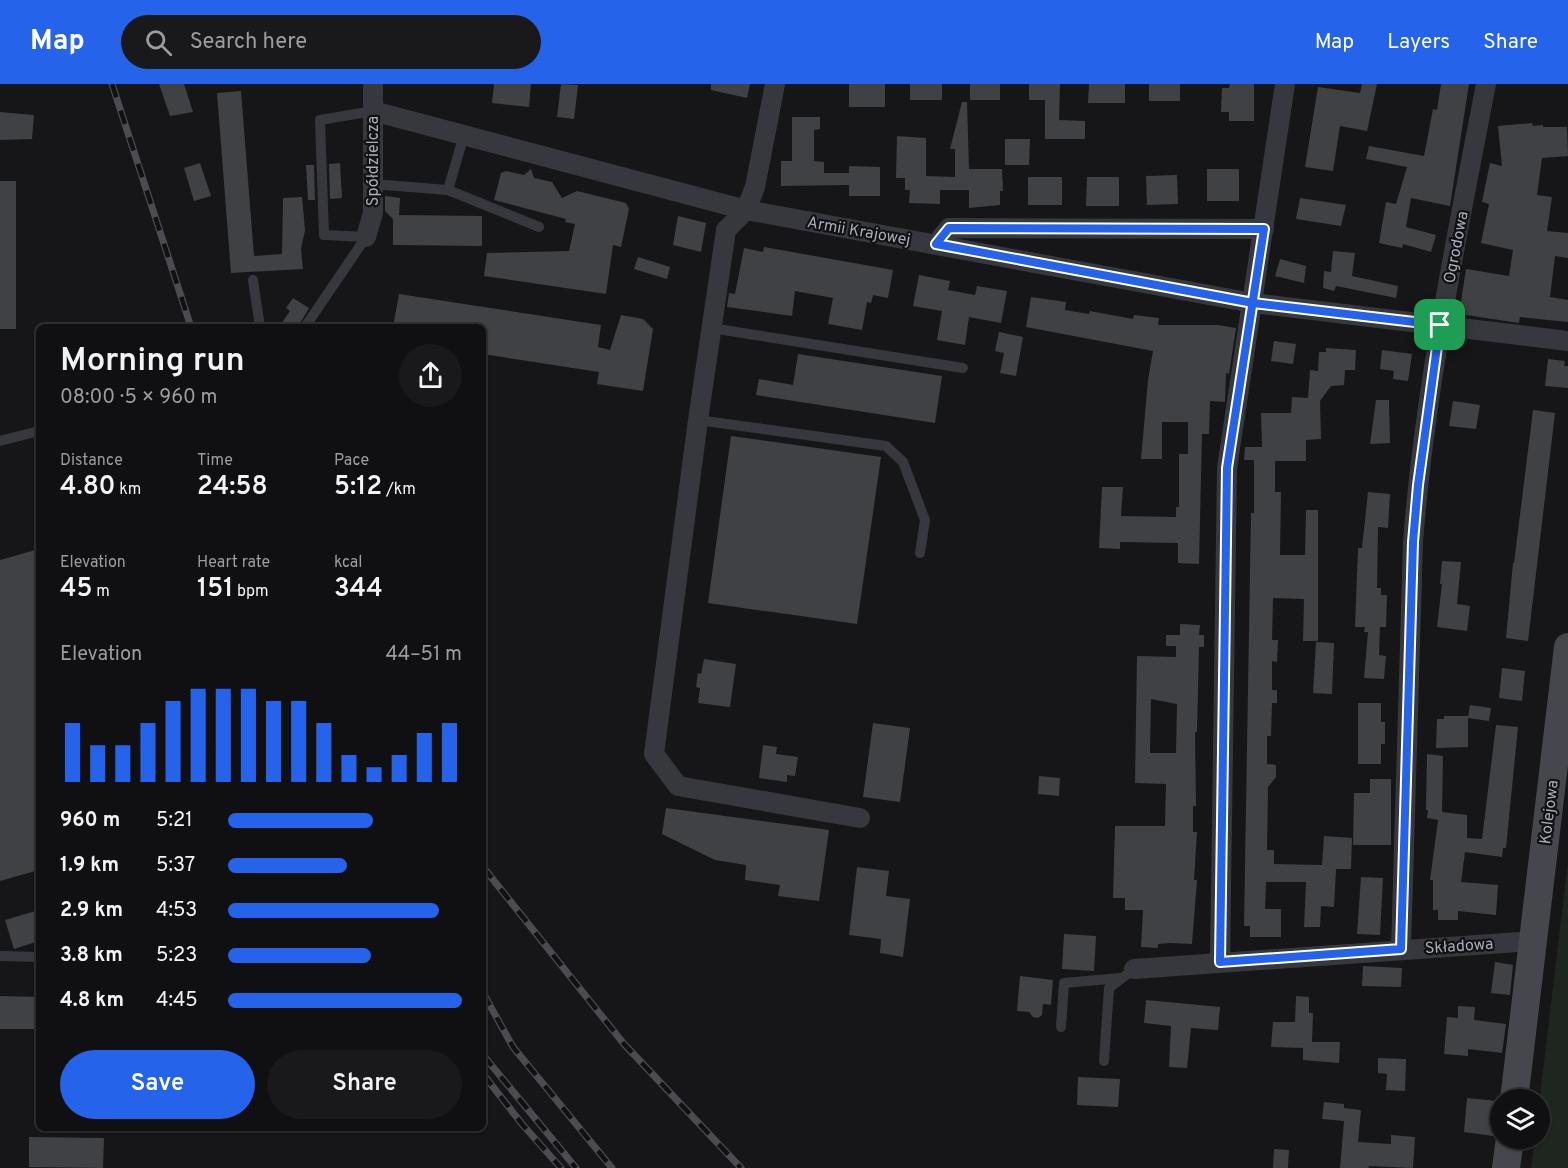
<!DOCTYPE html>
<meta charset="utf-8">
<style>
:root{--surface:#101012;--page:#19191b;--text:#f1f3f6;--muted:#9c9d9f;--line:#303032;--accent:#2563eb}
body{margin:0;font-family:Overpass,sans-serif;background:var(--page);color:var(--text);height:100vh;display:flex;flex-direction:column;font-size:22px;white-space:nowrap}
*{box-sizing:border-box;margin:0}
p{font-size:20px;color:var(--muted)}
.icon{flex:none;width:33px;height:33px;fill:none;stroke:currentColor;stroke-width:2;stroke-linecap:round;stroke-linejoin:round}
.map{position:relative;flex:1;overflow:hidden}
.panel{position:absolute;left:36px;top:240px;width:450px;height:807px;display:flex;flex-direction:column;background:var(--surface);border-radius:9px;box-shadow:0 2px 4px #0004,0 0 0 2px var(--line)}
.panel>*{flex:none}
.tools{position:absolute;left:1490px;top:1005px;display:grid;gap:12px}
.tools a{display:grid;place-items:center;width:60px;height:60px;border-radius:50%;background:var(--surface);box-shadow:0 2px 4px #0004,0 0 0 2px var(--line);font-size:30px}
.pin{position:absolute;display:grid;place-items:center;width:51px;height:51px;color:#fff;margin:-26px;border-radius:12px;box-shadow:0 3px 9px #0006}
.round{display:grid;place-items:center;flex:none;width:63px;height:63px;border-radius:32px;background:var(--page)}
.headline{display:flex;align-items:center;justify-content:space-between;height:102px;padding:0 24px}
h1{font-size:33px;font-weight:600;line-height:45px}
.figures{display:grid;grid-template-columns:repeat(3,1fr);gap:9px;height:102px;padding:6px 24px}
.figures div{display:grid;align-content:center}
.figures b{font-size:26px;font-weight:600}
.figures small{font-size:16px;font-weight:400}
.figures p{font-size:16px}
.chart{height:168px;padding:12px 24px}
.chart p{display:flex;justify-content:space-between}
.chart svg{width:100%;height:108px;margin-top:6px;stroke:var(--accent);stroke-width:6}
.primary-button{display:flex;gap:12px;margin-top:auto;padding:12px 24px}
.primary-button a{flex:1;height:69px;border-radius:36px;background:var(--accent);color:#fff;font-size:24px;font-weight:600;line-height:69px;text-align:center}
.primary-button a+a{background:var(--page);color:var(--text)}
ul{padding:0 24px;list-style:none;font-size:20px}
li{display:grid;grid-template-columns:96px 72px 1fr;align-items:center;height:45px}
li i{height:15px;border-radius:8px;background:var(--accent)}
header{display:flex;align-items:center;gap:36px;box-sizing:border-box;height:84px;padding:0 30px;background:var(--accent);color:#fff}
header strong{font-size:28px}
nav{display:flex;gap:33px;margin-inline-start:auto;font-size:21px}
.search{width:420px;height:54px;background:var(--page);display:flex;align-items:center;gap:15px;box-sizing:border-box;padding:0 21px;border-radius:33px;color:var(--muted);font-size:22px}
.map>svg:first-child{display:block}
.green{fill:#1e261f}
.building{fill:#404145;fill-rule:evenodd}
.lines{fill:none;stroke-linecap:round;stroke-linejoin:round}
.lane{stroke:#37383d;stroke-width:10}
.street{stroke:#37383d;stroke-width:20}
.secondary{stroke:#45474d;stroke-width:28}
.rail-casing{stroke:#4a4c52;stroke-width:7}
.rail{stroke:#111113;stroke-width:4.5;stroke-dasharray:14;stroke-linecap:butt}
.route-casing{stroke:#fff;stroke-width:12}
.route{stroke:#2563eb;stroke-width:8}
.labels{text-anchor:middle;stroke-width:4.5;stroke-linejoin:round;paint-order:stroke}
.street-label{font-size:16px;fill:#a8adb8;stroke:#111113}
</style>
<header>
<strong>Map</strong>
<div class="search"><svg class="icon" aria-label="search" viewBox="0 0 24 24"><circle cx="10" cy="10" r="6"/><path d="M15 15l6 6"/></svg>Search here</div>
<nav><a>Map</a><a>Layers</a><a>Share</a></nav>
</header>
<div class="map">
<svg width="1568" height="1084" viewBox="0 0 1568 1084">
<rect width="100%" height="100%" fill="#161618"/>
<polygon class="green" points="1568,778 1568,1084 1531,1084 1535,1055 1539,1054 1539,1020"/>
<g class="building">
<polygon points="159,0 184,0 193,28 170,32"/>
<polygon points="494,0 531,0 529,23 492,19"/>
<polygon points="561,0 578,1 574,35 557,33"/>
<polygon points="711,0 750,0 747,14 711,6"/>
<rect x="849" y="0" width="36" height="23"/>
<rect x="910" y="0" width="32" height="16"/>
<rect x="970" y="0" width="30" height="16"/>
<polygon points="1029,0 1060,0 1059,36 1085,37 1085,55 1045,55 1045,16 1029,16"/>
<polygon points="1089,0 1125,0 1125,19 1088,19"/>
<rect x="1149" y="0" width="31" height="17"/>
<polygon points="1230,0 1254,0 1254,37 1229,37 1229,28 1221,28 1222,4 1229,4"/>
<polygon points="1362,0 1377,0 1367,47 1340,42 1333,87 1305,83 1318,3 1360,9"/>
<polygon points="1441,0 1469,0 1450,122 1411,114 1406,143 1436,151 1431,168 1403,160 1402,164 1379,159 1386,118 1396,120 1407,83 1366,75 1369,62 1424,72 1433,25 1437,26"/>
<polygon points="241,7 254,172 282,170 283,114 302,113 305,146 301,165 303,185 231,189 217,9"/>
<polygon points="962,18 967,18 969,85 1002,85 1003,107 1000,107 1000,121 969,124 969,106 940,106 940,120 909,119 910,106 905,106 905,94 896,94 897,52 926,54 926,92 955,93 955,65 950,65"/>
<polygon points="0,28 34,31 32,55 0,56"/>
<polygon points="792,33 820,33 820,45 814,46 814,77 824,78 824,89 849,89 849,82 880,83 880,112 849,112 849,101 781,102 781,77 792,77"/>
<polygon points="1532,39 1533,42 1543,41 1543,43 1567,43 1568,72 1542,74 1537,111 1552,113 1547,147 1568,149 1568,174 1555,172 1550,213 1568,216 1568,238 1520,233 1519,239 1459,230 1466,185 1509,192 1513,166 1481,159 1489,120 1482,118 1490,79 1502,82 1498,42"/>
<polygon points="1005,55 1030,55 1029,81 1005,81"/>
<polygon points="200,79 211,112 194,117 184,84"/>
<polygon points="340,79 342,114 330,115 329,80"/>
<polygon points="306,81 314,81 315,116 308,116"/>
<polygon points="531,85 534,94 552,98 562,114 577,107 626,119 629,125 621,163 613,161 606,210 484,192 487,169 569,167 575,140 565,138 566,135 494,116 501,89 506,87 524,91"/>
<rect x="1207" y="85" width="32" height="32"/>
<polygon points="1177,91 1178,120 1147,121 1146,92"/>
<rect x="1028" y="93" width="34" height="28"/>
<polygon points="1087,93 1119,93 1119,122 1086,122"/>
<rect x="0" y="97" width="16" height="148"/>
<polygon points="385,112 400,114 399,131 482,132 482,162 393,161 393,135 385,127"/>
<polygon points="1300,114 1346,121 1341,142 1296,135"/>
<polygon points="678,132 706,139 701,168 673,161"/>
<polygon points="764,163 893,186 888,214 873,211 871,219 867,218 862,246 828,240 833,214 795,207 792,232 727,223 729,209 735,210 744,164 763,168"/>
<polygon points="1333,167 1355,169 1352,192 1398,202 1396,214 1336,202 1334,207 1323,204 1324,187 1331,188"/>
<polygon points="638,173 670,183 667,195 634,185"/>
<polygon points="1280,175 1306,182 1304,199 1275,192"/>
<polygon points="919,191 950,197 948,206 975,211 977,202 1007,207 1001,239 969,233 965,261 937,256 942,227 913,222"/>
<polygon points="399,210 601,241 598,263 610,266 621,231 643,235 653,245 643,307 597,300 599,288 483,270 483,243 393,243"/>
<polygon points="1031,213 1066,218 1065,226 1089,230 1090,227 1133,235 1134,231 1159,234 1158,241 1218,241 1236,244 1229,290 1226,289 1225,318 1210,317 1209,350 1202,350 1199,480 1178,479 1178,459 1120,458 1120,465 1099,464 1102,403 1123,403 1121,432 1176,433 1176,423 1179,423 1179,370 1188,370 1188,338 1162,338 1162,375 1141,375 1148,296 1153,267 1026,243"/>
<polygon points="293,214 309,224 298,243 279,243 290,227 286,224"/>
<polygon points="999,248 1023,253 1016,292 1000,289 1004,269 995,267"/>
<polygon points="1274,257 1296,260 1293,280 1271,277"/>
<polygon points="1326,264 1356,266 1355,286 1345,286 1344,301 1331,302 1320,317 1321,355 1306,356 1306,377 1275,377 1275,408 1281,408 1280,471 1305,471 1306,426 1318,426 1318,557 1303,557 1304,515 1273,514 1272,556 1278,556 1277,578 1272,577 1272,606 1277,606 1277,619 1272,619 1271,652 1267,652 1267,680 1276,681 1276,693 1268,703 1267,766 1274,766 1274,780 1322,781 1324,752 1352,754 1351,785 1336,785 1334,823 1321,822 1320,843 1304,843 1306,798 1266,798 1265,825 1281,825 1281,853 1250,853 1250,842 1244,842 1251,429 1254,429 1254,376 1244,376 1245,363 1262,363 1261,329 1291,329 1292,313 1308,314 1310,286 1318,287 1319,268 1326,268"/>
<polygon points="1382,266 1412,270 1408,297 1393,295 1394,287 1380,285"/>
<polygon points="798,270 942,292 935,339 756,311 759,295 793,301"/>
<polygon points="1548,275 1565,277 1564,282 1568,282 1568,304 1545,302"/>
<polygon points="1376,316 1389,316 1390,359 1370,360"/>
<polygon points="1453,317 1480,321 1476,345 1449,342"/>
<polygon points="1533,326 1555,329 1528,557 1506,554 1513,479 1514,479"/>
<polygon points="731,352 881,373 857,540 708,519"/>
<polygon points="1368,408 1390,410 1388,444 1378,443 1377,504 1381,504 1381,511 1387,511 1386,543 1380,543 1379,571 1386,572 1384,595 1364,594 1368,548 1364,548 1365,543 1355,543 1358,464 1362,464"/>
<polygon points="39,465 39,786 0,797 0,476"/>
<polygon points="1442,477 1461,478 1457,520 1470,522 1467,547 1437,543 1442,500 1440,500"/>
<path d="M1180 540 1200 541 1199 551H1204V563H1199L1197 648H1195L1196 722H1193V748H1197L1194 796H1197L1192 860 1170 859 1158 860V864L1141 863 1143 826H1125V814H1113L1115 742H1165L1166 700 1135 699 1137 572 1176 573V562H1166V551H1180ZM1151 615 1177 620 1176 669H1150Z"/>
<polygon points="1316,558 1334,559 1332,610 1313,609"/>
<polygon points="704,575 736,580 730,623 698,619 700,604 696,603 698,589 701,590"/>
<polygon points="1502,584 1525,587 1522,617 1499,614"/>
<polygon points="1358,619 1381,619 1381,638 1385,638 1385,660 1381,660 1381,680 1358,680"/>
<polygon points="1470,621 1491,624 1489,637 1468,634"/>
<polygon points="1444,632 1468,632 1468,663 1436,664 1437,635 1444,635"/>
<polygon points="873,639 910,644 900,718 863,713"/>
<polygon points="1496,641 1518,643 1506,764 1503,764 1502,773 1465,768 1461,798 1498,801 1496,831 1458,827 1458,836 1438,836 1438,826 1433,826 1433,796 1430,796 1438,736 1427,734 1428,726 1426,726 1427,670 1443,672 1442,728 1467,731 1467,754 1482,755"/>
<polygon points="763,661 777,663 776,670 798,673 795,692 787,691 787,698 759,694"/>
<polygon points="1039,692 1060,694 1059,712 1038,710"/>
<polygon points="1370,695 1391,695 1391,761 1353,761 1354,709 1370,709"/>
<polygon points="666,724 829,746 819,817 778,812 780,801 745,796 746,781 715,776 662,750"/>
<polygon points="857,783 889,787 886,812 910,815 903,873 880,869 881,855 849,851"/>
<polygon points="1361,793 1383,794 1380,851 1357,850"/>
<polygon points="39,826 39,857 14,865 5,836"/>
<polygon points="1064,850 1096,852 1094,887 1062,885"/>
<polygon points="1495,878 1513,881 1510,911 1491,909"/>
<polygon points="1363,882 1402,884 1401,903 1362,902"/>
<polygon points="1020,892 1053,896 1051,921 1043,920 1042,931 1038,934 1033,933 1029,928 1017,927"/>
<polygon points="0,912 39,913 39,945 0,945"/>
<polygon points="1296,912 1309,913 1309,929 1313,929 1312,958 1340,958 1339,979 1303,976 1303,964 1271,963 1273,938 1295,938"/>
<polygon points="1146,916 1220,923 1218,946 1191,944 1187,984 1169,983 1171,942 1144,939"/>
<polygon points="1458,922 1475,923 1474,936 1506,940 1502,969 1468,965 1468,972 1444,970 1447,933 1458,934"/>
<polygon points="1378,974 1406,975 1405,1007 1386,1006 1387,990 1378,989"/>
<polygon points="1078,993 1120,995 1118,1023 1077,1021"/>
<polygon points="1467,1014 1497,1017 1493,1052 1464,1048"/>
<polygon points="1324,1018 1344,1020 1344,1024 1361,1026 1358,1058 1391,1060 1391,1051 1415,1053 1413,1084 1368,1082 1369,1084 1340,1084 1344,1037 1322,1035"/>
<polygon points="29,1053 104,1054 103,1084 29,1083"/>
<polygon points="1274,1065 1289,1066 1288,1084 1273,1084"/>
</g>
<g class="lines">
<g class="lane">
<polyline points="373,100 448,106 464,51"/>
<polyline points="448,106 539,143"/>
<polyline points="366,153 324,151 320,36 373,27"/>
<polyline points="253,196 260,243"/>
<polyline points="305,243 366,153"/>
<polyline points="711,244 963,284"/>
<polyline points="698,336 886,362 903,378 925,436 920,469"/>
<polyline points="0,357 39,347"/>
<polyline points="0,872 39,873"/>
<polyline points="1061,943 1064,899 1120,894"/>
<polyline points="1104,977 1109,904 1134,885"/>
</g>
<g class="street">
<polyline points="775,0 755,103 746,126 726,146 698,336 654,670 678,702 860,734"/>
<polyline points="373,27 746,126 1253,219 1568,257"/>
<polyline points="366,153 373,129 373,0"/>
<polyline points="936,160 949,144 1264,145"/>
<path d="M1401 865 1413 458C1425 303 1457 152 1486 0"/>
<polyline points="1220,878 1227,384 1285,0"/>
<polyline points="1134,885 1532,857"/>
</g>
<g class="secondary">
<polyline points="1514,1016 1568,563"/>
<polyline points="1506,1084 1510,1054"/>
</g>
<defs>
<g id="rail">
<polyline points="112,0 191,243"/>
<polyline points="483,783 624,960 741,1084"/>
<polyline points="483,909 513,963 612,1084"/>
<polyline points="483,971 576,1084"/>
<polyline points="483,990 522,1040 561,1084"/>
</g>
</defs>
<use href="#rail" class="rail-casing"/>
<use href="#rail" class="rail"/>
</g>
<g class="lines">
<defs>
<polyline id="route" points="1440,241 1253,219 936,160 949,144 1264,145 1227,384 1220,878 1401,865 1413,458 1418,401 1440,241"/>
</defs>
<use href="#route" class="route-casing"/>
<use href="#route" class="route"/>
</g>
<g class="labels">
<g class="street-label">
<text transform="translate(372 77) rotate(-90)" y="6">Spółdzielcza</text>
<text transform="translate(859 146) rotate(10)" y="6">Armii Krajowej</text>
<text transform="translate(1455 163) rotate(-79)" y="6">Ogrodowa</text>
<text transform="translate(1548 728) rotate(-83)" y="6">Kolejowa</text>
<text transform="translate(1459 861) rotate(-4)" y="6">Składowa</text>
</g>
</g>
</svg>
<div class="tools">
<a><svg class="icon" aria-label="layers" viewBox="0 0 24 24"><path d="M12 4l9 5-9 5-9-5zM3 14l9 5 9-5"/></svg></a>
</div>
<div class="pin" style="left:1440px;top:241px;background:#1e9e55"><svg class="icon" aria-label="arrive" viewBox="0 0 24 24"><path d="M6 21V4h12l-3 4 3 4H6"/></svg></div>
<section class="panel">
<div class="headline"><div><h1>Morning run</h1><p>08:00 · 5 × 960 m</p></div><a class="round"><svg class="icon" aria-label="share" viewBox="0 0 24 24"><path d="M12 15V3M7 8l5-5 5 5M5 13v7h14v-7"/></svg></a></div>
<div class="figures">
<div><p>Distance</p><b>4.80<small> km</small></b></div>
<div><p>Time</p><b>24:58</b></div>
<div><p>Pace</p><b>5:12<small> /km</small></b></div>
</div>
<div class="figures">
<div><p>Elevation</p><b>45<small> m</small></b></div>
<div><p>Heart rate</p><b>151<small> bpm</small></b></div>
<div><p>kcal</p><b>344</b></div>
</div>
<div class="chart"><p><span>Elevation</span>44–51 m</p>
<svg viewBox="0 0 160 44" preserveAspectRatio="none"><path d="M5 44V20M15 44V29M25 44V29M35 44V20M45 44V11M55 44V6M65 44V6M75 44V6M85 44V11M95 44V11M105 44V20M115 44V33M125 44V38M135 44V33M145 44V24M155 44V20"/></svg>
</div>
<ul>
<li><b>960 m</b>5:21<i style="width:62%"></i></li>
<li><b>1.9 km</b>5:37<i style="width:51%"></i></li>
<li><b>2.9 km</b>4:53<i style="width:90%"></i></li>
<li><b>3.8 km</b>5:23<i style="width:61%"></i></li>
<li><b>4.8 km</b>4:45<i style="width:100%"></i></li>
</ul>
<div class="primary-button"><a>Save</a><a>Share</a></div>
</section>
</div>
